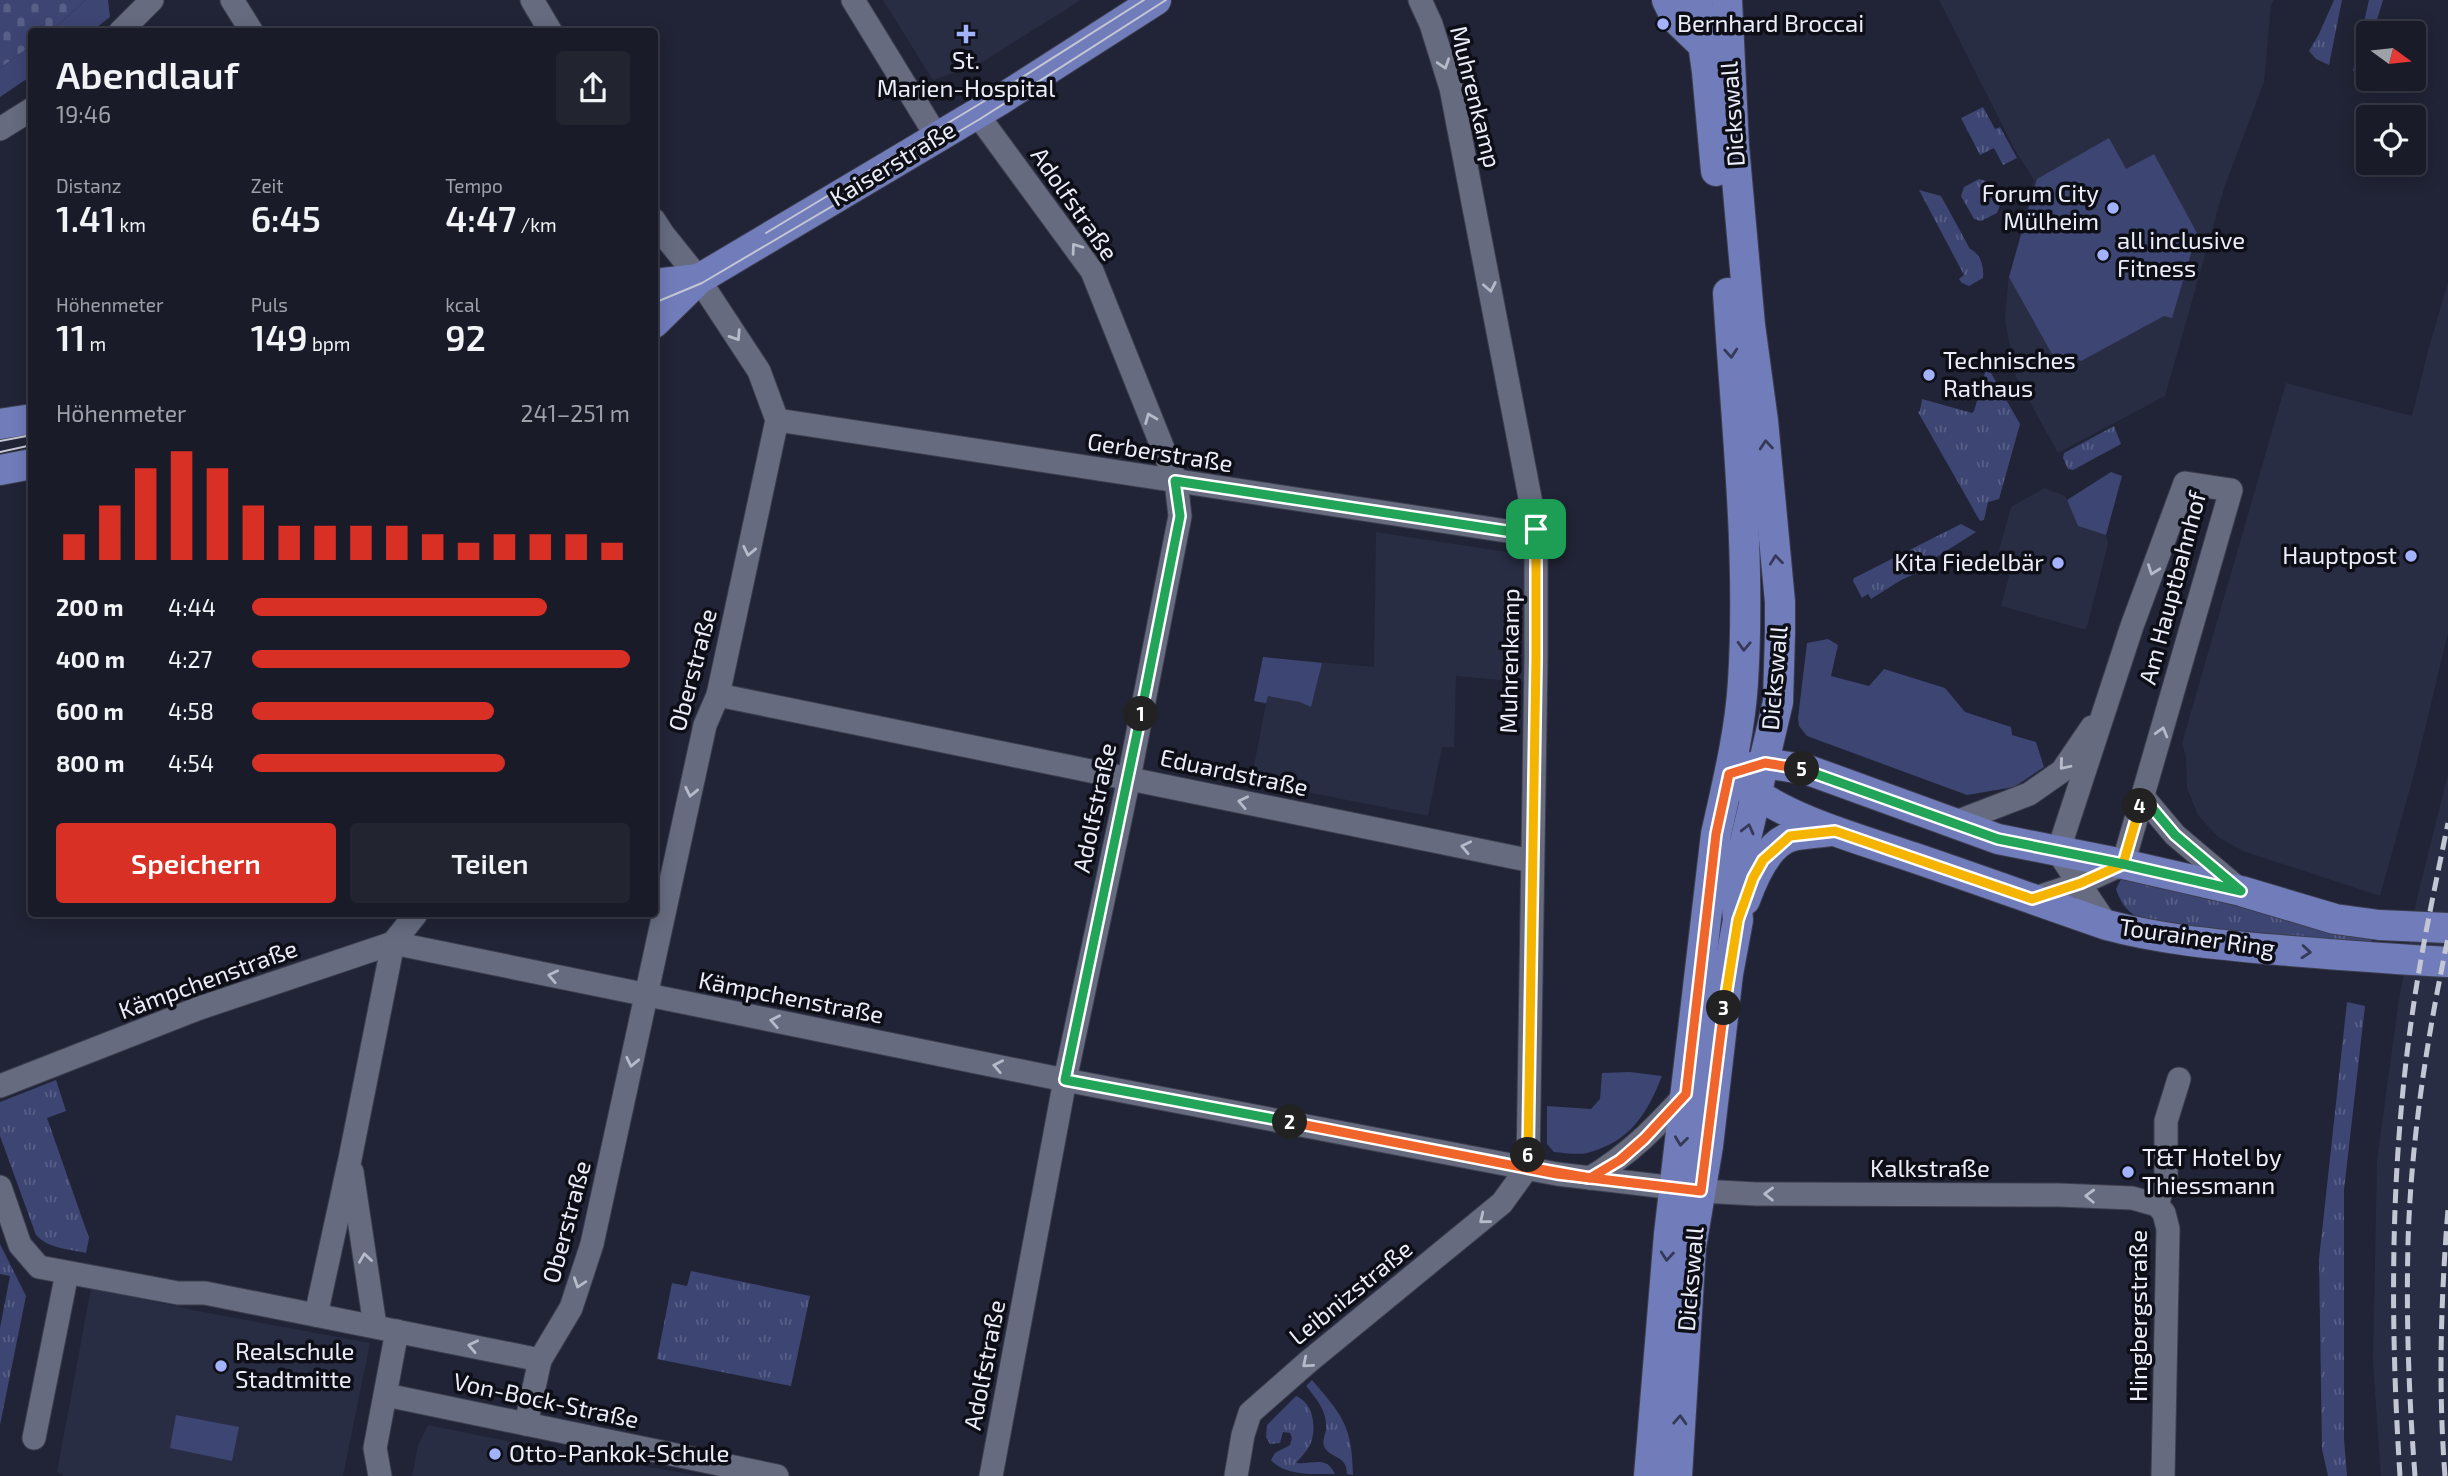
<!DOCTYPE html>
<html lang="de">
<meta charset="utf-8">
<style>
:root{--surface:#191b28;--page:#222430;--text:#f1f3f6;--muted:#9fa1a8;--line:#373945;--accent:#d93025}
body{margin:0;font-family:"Exo 2",sans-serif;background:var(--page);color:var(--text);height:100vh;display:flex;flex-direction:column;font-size:26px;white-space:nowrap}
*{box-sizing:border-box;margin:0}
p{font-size:23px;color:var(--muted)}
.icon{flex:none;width:38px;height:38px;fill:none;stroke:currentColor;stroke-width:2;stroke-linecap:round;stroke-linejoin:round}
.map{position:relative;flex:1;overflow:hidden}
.drawer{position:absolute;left:28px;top:28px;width:630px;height:889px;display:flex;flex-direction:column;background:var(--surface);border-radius:7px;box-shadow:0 4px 18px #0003,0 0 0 2px var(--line)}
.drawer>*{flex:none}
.needle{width:46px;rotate:105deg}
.fabs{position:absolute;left:2356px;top:21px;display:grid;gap:14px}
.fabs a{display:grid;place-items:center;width:70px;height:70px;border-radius:7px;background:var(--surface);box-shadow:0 4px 18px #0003,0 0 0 2px var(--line);font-size:35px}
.pin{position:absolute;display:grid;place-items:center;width:60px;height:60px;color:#fff;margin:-30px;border-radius:14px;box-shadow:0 4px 10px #0006}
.km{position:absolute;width:35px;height:35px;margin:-18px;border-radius:50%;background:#222;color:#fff;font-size:19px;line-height:35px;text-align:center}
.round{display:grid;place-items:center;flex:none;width:74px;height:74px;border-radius:7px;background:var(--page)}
.head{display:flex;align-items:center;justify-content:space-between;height:119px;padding:0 28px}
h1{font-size:38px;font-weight:600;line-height:52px}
.figures{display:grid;grid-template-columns:repeat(3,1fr);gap:10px;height:119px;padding:7px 28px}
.figures div{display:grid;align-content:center}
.figures b{font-size:35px;font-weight:600}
.figures small{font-size:19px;font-weight:400}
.figures p{font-size:19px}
.chart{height:196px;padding:14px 28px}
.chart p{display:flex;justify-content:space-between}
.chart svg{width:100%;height:126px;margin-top:7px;stroke:var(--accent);stroke-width:6}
.cta{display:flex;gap:14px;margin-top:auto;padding:14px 28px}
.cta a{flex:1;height:80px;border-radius:7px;background:var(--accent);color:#fff;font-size:28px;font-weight:600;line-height:80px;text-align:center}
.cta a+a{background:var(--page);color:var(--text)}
ul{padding:0 28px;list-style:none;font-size:23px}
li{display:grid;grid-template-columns:112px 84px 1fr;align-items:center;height:52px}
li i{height:18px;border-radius:9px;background:var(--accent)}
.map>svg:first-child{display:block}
.built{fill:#292d44}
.grass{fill:url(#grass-tufts)}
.cemetery{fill:url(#cemetery-stones)}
.park{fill:#3d4573}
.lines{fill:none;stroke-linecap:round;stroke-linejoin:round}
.minor-casing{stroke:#3c3e4e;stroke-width:25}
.major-casing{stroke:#3c3e4e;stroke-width:32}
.minor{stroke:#666b7f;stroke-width:23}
.major{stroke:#717cbb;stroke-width:30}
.tram{stroke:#c3c6d3;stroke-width:2}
.rail{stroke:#c3c6d3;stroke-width:5;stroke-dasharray:14 7;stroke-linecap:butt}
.oneway{stroke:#b6bac9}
.oneway2{stroke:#353a58}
.split-1-casing{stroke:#fff;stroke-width:14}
.split-2-casing{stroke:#fff;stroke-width:14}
.split-3-casing{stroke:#fff;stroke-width:14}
.split-4-casing{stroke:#fff;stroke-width:14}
.split-5-casing{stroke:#fff;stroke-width:14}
.split-6-casing{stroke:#fff;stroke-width:14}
.split-7-casing{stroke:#fff;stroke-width:14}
.split-1{stroke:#22a559;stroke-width:9}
.split-2{stroke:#22a559;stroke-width:9}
.split-3{stroke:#f0652b;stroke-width:9}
.split-4{stroke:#f5b400;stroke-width:9}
.split-5{stroke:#22a559;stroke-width:9}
.split-6{stroke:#f0652b;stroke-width:9}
.split-7{stroke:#f5b400;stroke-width:9}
.poi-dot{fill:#a3b2fd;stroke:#0d0e16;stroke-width:2.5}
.labels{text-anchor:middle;stroke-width:7;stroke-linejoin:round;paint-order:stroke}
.poi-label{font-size:24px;fill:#ebeefa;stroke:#0d0e16;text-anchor:start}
.street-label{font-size:24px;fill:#ebeefa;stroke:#0d0e16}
</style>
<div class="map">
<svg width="2448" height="1476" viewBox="0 0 2448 1476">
<defs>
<pattern id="grass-tufts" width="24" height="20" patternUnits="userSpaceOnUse" patternTransform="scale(1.75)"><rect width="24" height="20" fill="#3d4573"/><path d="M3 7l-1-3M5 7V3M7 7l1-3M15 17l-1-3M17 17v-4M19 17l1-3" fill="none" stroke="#596088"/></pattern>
<pattern id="cemetery-stones" width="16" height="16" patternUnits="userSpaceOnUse" patternTransform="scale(1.75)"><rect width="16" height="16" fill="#3d4573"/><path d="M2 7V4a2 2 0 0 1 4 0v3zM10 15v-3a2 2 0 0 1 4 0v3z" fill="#596088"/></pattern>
</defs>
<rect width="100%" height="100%" fill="#212436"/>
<g class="built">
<polygon points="883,0 1081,0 979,64 933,80"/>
<polygon points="1939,0 2274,0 2271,5 2264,82 2224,188 2165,396 2058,453 2016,377 2005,321 2008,282 2034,180 2015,150"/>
<polygon points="2448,282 2448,633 2414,774 2380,896 2243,851 2218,837 2198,815 2187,788 2186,757 2182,743 2286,383 2412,416 2428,351"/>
<polygon points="2044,488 2065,496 2078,526 2106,535 2108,544 2086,630 2001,606 2014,558 1998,554 2011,507"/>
<polygon points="1376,532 1526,555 1524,682 1456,676 1454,747 1442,747 1428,816 1251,781 1266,704 1254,701 1263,657 1374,667"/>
<polygon points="2448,774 2448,1476 2381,1476 2373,1363 2377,1161 2398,1006 2417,898"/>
<polygon points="91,1288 198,1311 370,1343 343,1476 63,1476 63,1474 57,1472"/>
<polygon points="428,1425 541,1448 700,1476 412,1476 418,1445"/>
</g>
<g class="grass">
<polygon points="2334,0 2342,0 2329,65 2316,59 2309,51 2319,34"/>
<polygon points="2369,0 2383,0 2373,33 2368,33 2368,53 2364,67 2356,72 2353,71"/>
<polygon points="1983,107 1995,129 2000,127 2017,158 2003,165 1994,148 1980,155 1961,118"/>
<polygon points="1979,179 1986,181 2000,205 1997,213 1981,221 1974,219 1961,196 1964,187"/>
<path d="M1919 190 1941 196 1970 249C1981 254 1984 267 1983 278L1969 286 1962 283 1959 279 1964 275Z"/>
<polygon points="1980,353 1988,355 1994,364 1991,373 2020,424 1999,499 1988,502 1984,520 1980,521 1918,412 1920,411 1922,399 1972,413 1974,411 1987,366 1985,363 1973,360"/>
<polygon points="2114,426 2121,444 2073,470 2068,469 2063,458 2064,453"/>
<polygon points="1961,524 1976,532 1932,560 1930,567 1901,580 1871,599 1868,594 1862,598 1853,581 1854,578"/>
<path d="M2121 879 2208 898 2314 928 2372 939 2370 949 2167 927C2141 919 2125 917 2116 889Z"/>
<polygon points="2347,1002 2365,1006 2344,1190 2344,1439 2347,1476 2328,1476 2322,1449 2319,1259"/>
<path d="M56 1080 66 1111 47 1118 89 1238 86 1253C69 1249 49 1249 36 1235L0 1136V1102Z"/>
<polygon points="0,1244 26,1296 0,1425 0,1328 10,1276 0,1274"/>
<polygon points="691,1271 810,1296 791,1386 657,1359 672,1283 687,1286"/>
<path d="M1312 1380C1343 1416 1352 1426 1353 1475L1347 1474C1347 1454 1329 1459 1324 1446 1322 1441 1325 1435 1326 1430 1328 1412 1316 1398 1306 1386Z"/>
<path d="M1296 1396C1314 1403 1317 1429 1310 1445 1307 1451 1301 1457 1296 1463 1313 1465 1326 1455 1335 1474 1313 1474 1285 1476 1271 1460L1275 1453 1290 1445 1292 1438 1290 1433 1283 1432 1280 1443 1270 1444 1266 1437 1267 1425Z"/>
</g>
<polygon class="cemetery" points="0,0 85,0 52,31 32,32 31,46 0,68"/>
<g class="park">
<polygon points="85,0 108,0 110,17 92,31 52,31"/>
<polygon points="31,46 31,76 0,97 0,68"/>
<polygon points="2109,138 2126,169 2154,154 2197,233 2172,318 2164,316 2081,361 2068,357 2057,363 2009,277 2037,179"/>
<polygon points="2111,472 2122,476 2106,535 2078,526 2067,500"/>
<polygon points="1828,639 1838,645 1831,676 1869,686 1884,669 1945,688 1965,712 2011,727 2012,735 2036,742 2044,767 2014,787 1967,795 1807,736 1799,726 1798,718 1807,643"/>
<polygon points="1263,657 1322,663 1311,707 1300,702 1268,696 1266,703 1254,701"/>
<path d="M1630 1072 1662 1076C1647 1114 1630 1142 1587 1153 1578 1155 1564 1153 1554 1152L1547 1144V1106L1591 1109 1600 1099 1602 1073Z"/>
<polygon points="176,1415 239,1427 232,1461 170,1448"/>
</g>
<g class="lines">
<defs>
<g id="minor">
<polyline points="232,0 252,32"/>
<polyline points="532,0 551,32"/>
<polyline points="853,0 937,137"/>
<polyline points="1420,0 1431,24 1451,88 1536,529 1536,658 1528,1167"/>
<polyline points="120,32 152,0"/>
<polyline points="977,114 1092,271 1176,481 1180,516 1129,778 1065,1080 991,1476"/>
<polyline points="0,129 32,109"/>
<polyline points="777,420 1513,532 1536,529"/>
<polyline points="718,695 1532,861"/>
<polyline points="2143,797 2175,835 2239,889"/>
<polyline points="1951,824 2029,794 2062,771 2092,727"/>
<polyline points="2032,899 2081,883 2123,864 2231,490 2185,483 2132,626 2058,852 2107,925"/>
<polyline points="0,1086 197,1009 393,943 1065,1080 1557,1174 1701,1191 1756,1194 2058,1195 2132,1198 2157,1205 2164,1213 2168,1229 2163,1476"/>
<polyline points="352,1172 375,1326"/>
<path d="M1590 1178C1631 1153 1654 1129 1686 1094"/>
<polyline points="0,1187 20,1245 39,1267 178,1293 205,1293 540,1360"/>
<polyline points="2157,1205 2166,1176 2166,1121 2179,1079"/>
<polyline points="316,1315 350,1159 393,943 416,914"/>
<polyline points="386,1395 777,1476"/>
<polyline points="526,1424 540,1360 571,1308 592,1244 705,725 718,695 777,420 759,371 696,275 663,234 654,220"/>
<polyline points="34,1438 67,1273"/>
<polyline points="380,1476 375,1448 397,1331"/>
<polyline points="1236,1476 1243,1435 1250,1413 1308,1362 1502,1203 1528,1167"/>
</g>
<g id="major">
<polyline points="1667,0 1677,20 1703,45"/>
<polyline points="1697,0 1707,72 1716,171"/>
<polyline points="654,284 699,279"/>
<polyline points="654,323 699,279 1000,100 1156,0"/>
<polyline points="0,424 32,419"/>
<polyline points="0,470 32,464"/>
<polyline points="1746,769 1765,763 1808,770 1998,839 2123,864 2241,891 2335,919 2379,925 2448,928"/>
<path d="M1743 785C1793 822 1857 838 1915 858 1980 880 2043 903 2107 925 2159 939 2213 944 2266 949 2327 954 2387 959 2448 962"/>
<path d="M1745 900C1753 878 1768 842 1793 836 1805 833 1819 833 1831 831"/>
<path d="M1649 1476 1669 1234 1716 834C1727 785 1740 732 1743 682 1751 553 1736 422 1728 293"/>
<polyline points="1677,1476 1691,1247 1708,1146 1728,974 1738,920 1735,885 1778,702 1780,633 1780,602 1763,421 1750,325 1734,146 1727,0"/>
</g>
</defs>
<use href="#minor" class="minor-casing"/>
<use href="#major" class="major-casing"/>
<use href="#minor" class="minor"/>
<use href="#major" class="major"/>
<g class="tram">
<polyline points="766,233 996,94 1144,0"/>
<polyline points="654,303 702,283 980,119 1166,0"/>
<polyline points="0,441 32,435"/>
<polyline points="0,452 32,445"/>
</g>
<g class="rail">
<path d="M2400 1476C2390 1323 2390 1168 2412 1016 2421 951 2435 887 2448 823"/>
<path d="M2415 1476C2409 1398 2406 1321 2408 1243 2411 1140 2427 1038 2448 938"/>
<path d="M2445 1476C2438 1388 2441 1297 2448 1209"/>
</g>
</g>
<defs><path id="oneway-chevron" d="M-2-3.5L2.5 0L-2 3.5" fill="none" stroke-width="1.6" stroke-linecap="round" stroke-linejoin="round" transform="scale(1.75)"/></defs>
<g class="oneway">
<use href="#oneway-chevron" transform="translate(1444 64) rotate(72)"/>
<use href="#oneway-chevron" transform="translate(1076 248) rotate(-126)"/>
<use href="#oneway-chevron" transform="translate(1490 287) rotate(79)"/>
<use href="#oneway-chevron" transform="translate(736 336) rotate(57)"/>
<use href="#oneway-chevron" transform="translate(1150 418) rotate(-112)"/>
<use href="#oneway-chevron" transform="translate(749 551) rotate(102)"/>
<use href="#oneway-chevron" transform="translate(2153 570) rotate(110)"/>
<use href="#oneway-chevron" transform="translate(2162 732) rotate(-74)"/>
<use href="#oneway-chevron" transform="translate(2064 765) rotate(130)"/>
<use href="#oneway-chevron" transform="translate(691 792) rotate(102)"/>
<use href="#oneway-chevron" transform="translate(1243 802) rotate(-168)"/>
<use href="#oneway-chevron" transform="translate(1466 847) rotate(-168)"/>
<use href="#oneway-chevron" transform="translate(553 976) rotate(-168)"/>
<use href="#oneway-chevron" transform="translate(775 1021) rotate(-169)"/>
<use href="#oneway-chevron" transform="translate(632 1062) rotate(102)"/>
<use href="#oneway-chevron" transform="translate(998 1066) rotate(-169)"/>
<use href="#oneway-chevron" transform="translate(1769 1194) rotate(-179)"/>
<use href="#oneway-chevron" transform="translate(2090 1196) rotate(-178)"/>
<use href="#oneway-chevron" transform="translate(1484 1219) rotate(141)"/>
<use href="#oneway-chevron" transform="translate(365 1258) rotate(-98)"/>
<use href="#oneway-chevron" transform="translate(579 1283) rotate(109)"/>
<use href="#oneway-chevron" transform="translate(473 1346) rotate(-168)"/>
<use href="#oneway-chevron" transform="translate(1307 1363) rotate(140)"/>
</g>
<g class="oneway2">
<use href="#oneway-chevron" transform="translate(1731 353) rotate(86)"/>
<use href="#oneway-chevron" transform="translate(1766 445) rotate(-95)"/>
<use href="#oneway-chevron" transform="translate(1776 560) rotate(-96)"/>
<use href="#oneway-chevron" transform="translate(1744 646) rotate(92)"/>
<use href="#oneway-chevron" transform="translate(1748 829) rotate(-76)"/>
<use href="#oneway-chevron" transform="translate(2306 952) rotate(5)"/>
<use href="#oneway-chevron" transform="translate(1681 1141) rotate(97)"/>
<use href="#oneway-chevron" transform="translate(1667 1256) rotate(95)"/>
<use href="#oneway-chevron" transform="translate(1680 1420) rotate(-87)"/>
</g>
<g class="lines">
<defs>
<polyline id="split-1" points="1141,714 1180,516 1175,481 1513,532 1536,529"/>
<polyline id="split-2" points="1141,714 1065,1080 1290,1122"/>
<polyline id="split-3" points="1290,1122 1557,1174 1701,1191 1724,1008"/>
<polyline id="split-4" points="1724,1008 1738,920 1753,878 1763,860 1790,836 1835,831 2032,899 2081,883 2123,864 2140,806"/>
<polyline id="split-5" points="1802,769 1998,839 2123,864 2241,891 2175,835 2143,797 2140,806"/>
<polyline id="split-6" points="1528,1155 1528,1167 1590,1178 1620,1160 1644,1139 1686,1094 1716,834 1729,774 1765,763 1802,769"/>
<polyline id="split-7" points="1528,1155 1536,658 1536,529"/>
</defs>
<use href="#split-1" class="split-1-casing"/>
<use href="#split-2" class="split-2-casing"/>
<use href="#split-3" class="split-3-casing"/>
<use href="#split-4" class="split-4-casing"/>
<use href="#split-5" class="split-5-casing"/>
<use href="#split-6" class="split-6-casing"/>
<use href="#split-7" class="split-7-casing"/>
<use href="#split-1" class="split-1"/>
<use href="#split-2" class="split-2"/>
<use href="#split-3" class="split-3"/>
<use href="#split-4" class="split-4"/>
<use href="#split-5" class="split-5"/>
<use href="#split-6" class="split-6"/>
<use href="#split-7" class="split-7"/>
</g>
<g class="poi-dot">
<circle cx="1663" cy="24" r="7"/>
<path d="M962.5 23.5h7v7h7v7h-7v7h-7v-7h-7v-7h7z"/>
<circle cx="2113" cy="208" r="7"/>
<circle cx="2103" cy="255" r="7"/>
<circle cx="1929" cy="375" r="7"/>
<circle cx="2411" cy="556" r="7"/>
<circle cx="2058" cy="563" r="7"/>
<circle cx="2128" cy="1172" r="7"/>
<circle cx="221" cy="1366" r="7"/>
<circle cx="495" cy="1454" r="7"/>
</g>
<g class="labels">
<g class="poi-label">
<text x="1677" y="32">Bernhard Broccai</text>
<text x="966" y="69" text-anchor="middle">St.<tspan x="966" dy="28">Marien-Hospital</tspan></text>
<text x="2099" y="202" text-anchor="end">Forum City<tspan x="2099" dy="28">Mülheim</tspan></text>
<text x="2117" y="249">all inclusive<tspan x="2117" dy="28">Fitness</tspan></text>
<text x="1943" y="369">Technisches<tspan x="1943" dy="28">Rathaus</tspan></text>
<text x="2397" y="564" text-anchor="end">Hauptpost</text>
<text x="2044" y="571" text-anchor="end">Kita Fiedelbär</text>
<text x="2142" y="1166">T&amp;T Hotel by<tspan x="2142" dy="28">Thiessmann</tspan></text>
<text x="235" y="1360">Realschule<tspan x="235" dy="28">Stadtmitte</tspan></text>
<text x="509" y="1462">Otto-Pankok-Schule</text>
</g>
<g class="street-label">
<text transform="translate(1475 97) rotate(76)" y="8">Muhrenkamp</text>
<text transform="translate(1733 114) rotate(-94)" y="8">Dickswall</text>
<text transform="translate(893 164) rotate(-31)" y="8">Kaiserstraße</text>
<text transform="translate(1074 204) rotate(55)" y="8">Adolfstraße</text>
<text transform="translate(1160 453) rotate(9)" y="8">Gerberstraße</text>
<text transform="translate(2173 588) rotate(-75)" y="8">Am Hauptbahnhof</text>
<text transform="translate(1510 661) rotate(-89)" y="8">Muhrenkamp</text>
<text transform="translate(693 670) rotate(-75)" y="8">Oberstraße</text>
<text transform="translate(1775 678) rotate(-85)" y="8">Dickswall</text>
<text transform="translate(1234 773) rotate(12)" y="8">Eduardstraße</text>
<text transform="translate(1095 808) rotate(-78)" y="8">Adolfstraße</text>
<text transform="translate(2197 938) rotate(8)" y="8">Tourainer Ring</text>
<text transform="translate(208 980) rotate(-20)" y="8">Kämpchenstraße</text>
<text transform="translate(791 998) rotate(11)" y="8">Kämpchenstraße</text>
<text x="1930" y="1177">Kalkstraße</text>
<text transform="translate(567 1222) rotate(-75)" y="8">Oberstraße</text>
<text transform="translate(1691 1279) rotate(-85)" y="8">Dickswall</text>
<text transform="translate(1351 1293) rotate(-39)" y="8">Leibnizstraße</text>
<text transform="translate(2139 1316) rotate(-90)" y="8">Hingbergstraße</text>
<text transform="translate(985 1365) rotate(-79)" y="8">Adolfstraße</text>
<text transform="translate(546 1401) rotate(12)" y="8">Von-Bock-Straße</text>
</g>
</g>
</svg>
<div class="fabs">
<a><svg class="needle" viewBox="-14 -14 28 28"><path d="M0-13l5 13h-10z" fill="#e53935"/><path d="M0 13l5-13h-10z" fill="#9fa1a8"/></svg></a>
<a><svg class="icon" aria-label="locate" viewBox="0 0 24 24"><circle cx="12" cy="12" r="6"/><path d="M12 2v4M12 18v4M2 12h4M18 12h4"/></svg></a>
</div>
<div class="pin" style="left:1536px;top:529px;background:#1e9e55"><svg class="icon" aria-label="arrive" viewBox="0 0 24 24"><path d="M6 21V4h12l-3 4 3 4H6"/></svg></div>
<b class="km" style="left:1141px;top:714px">1</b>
<b class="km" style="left:1290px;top:1122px">2</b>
<b class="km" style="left:1724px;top:1008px">3</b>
<b class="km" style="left:2140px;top:806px">4</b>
<b class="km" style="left:1802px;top:769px">5</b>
<b class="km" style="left:1528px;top:1155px">6</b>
<section class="drawer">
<div class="head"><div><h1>Abendlauf</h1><p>19:46</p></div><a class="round"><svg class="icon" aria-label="share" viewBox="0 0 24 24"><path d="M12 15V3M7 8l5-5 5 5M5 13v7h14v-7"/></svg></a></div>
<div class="figures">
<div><p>Distanz</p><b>1.41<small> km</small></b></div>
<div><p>Zeit</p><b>6:45</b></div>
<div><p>Tempo</p><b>4:47<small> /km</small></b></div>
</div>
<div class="figures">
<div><p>Höhenmeter</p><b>11<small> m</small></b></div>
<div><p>Puls</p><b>149<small> bpm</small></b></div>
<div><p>kcal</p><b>92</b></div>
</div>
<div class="chart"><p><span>Höhenmeter</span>241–251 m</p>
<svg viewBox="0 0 160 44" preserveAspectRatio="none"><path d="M5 44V35M15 44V25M25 44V12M35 44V6M45 44V12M55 44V25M65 44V32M75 44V32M85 44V32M95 44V32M105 44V35M115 44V38M125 44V35M135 44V35M145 44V35M155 44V38"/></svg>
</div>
<ul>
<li><b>200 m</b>4:44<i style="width:78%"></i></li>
<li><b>400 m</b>4:27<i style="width:100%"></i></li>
<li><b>600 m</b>4:58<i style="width:64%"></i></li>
<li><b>800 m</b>4:54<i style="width:67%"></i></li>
</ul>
<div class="cta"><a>Speichern</a><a>Teilen</a></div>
</section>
</div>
